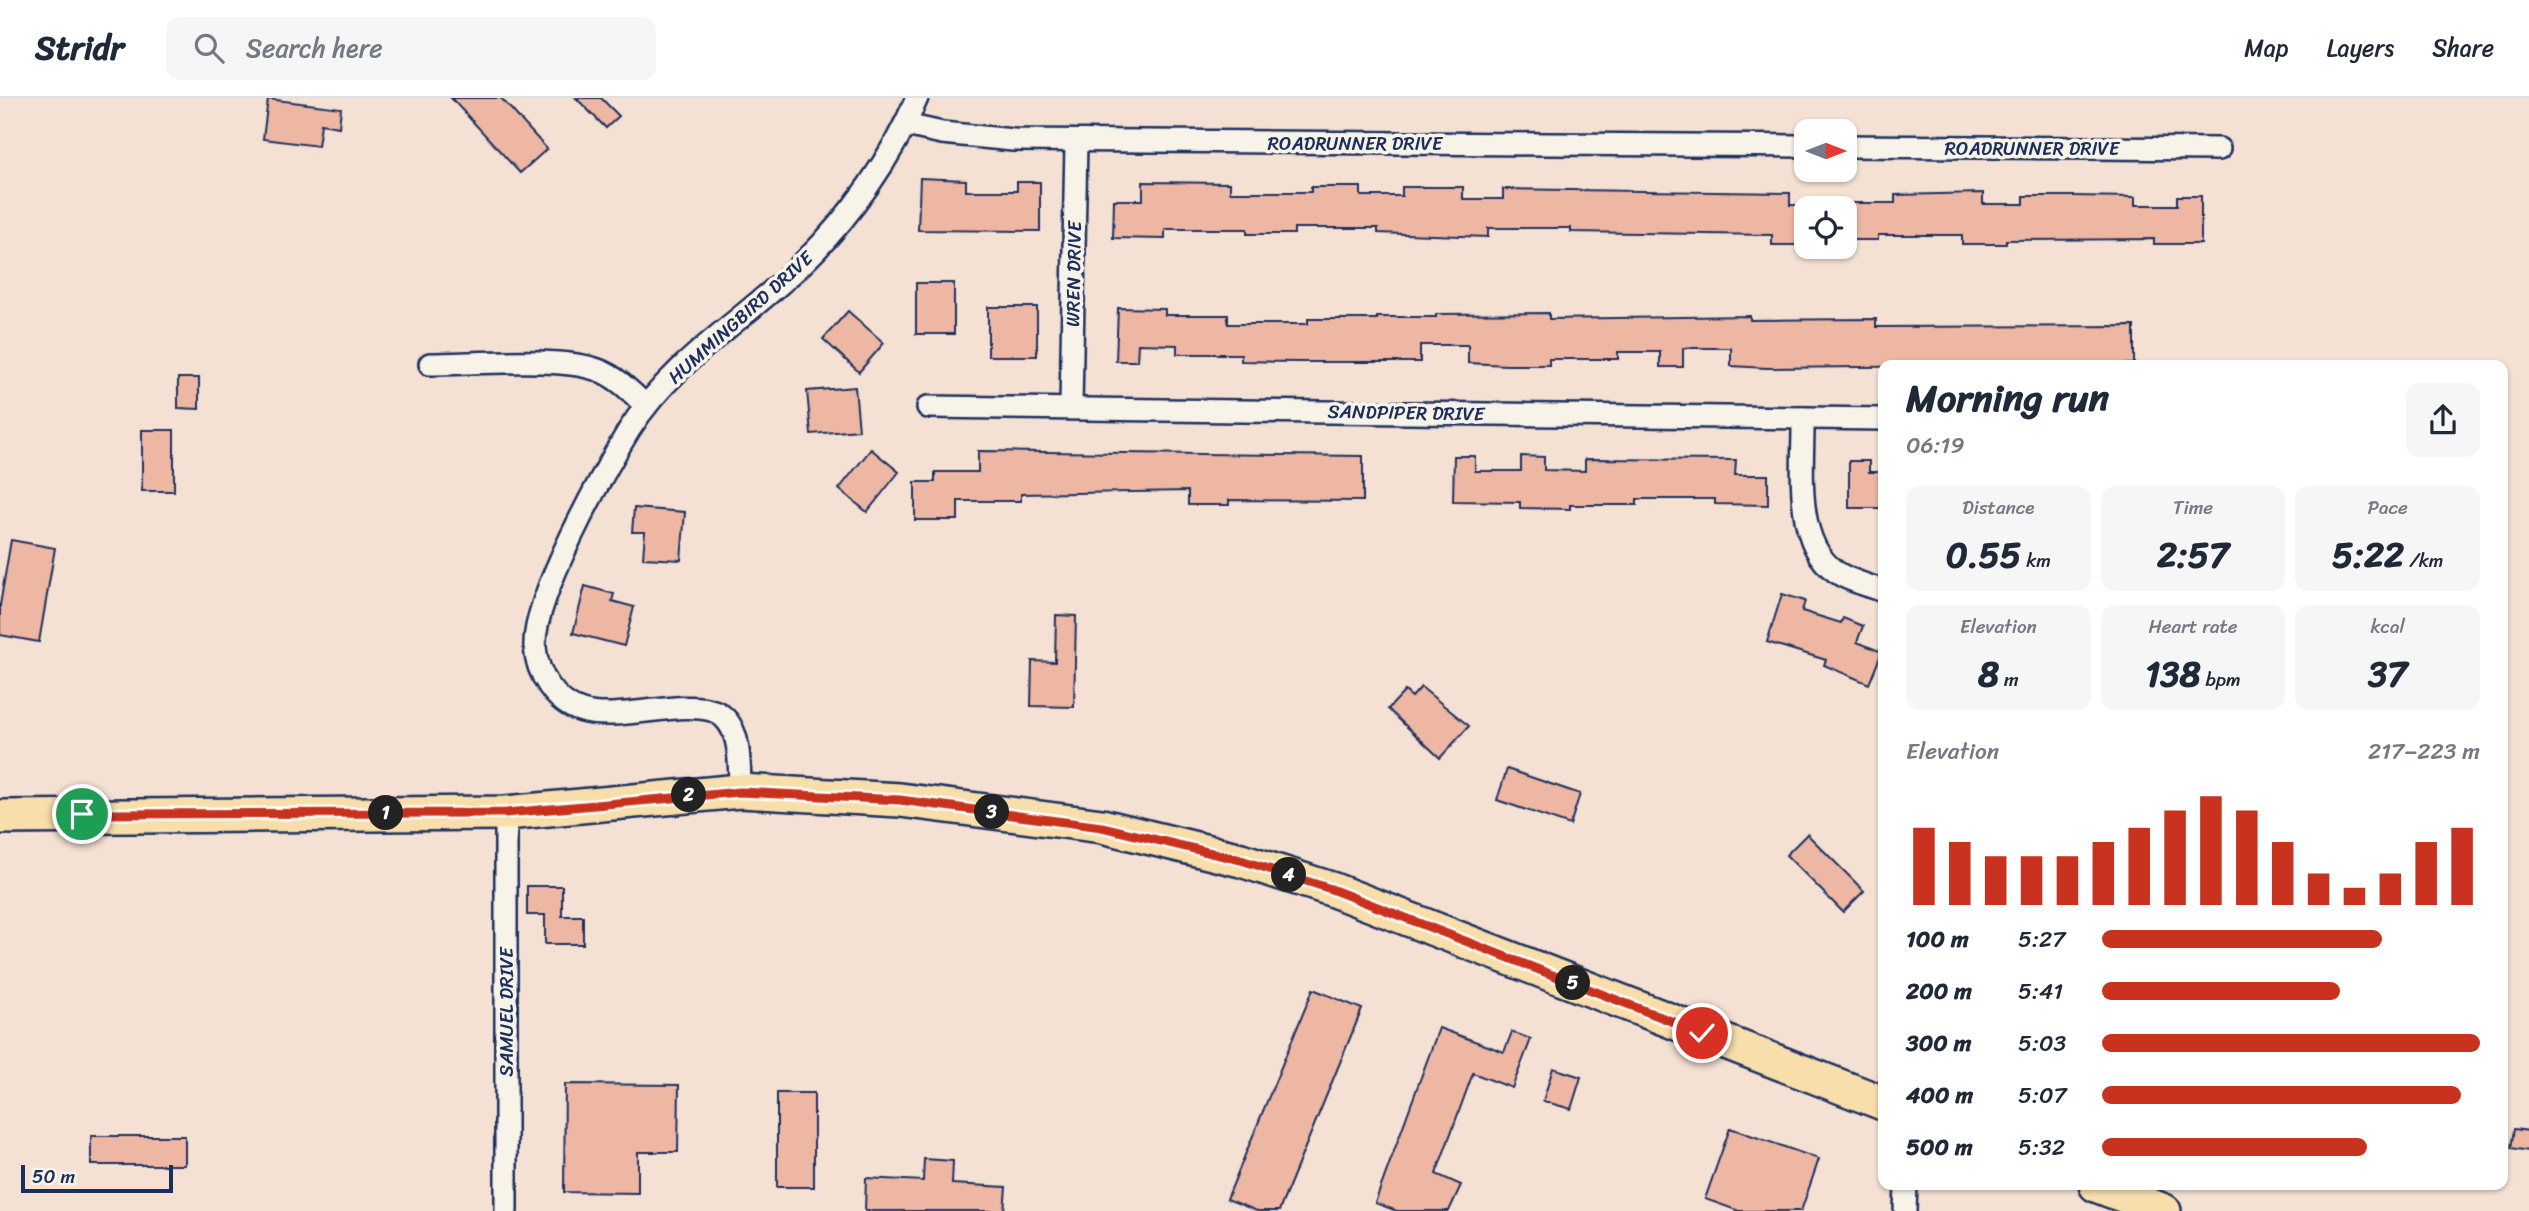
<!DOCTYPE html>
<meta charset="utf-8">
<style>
:root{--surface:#fff;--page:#f6f6f7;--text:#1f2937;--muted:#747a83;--line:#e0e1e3;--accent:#c8321e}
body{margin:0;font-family:Sriracha,sans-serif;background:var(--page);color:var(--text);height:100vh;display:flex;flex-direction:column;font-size:26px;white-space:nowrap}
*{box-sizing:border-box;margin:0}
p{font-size:23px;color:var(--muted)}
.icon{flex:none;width:38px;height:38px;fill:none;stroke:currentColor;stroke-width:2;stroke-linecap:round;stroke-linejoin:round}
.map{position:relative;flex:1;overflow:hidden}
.sheet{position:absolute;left:1878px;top:262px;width:630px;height:830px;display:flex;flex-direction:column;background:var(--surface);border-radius:14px;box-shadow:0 2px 5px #0004}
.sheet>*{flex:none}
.needle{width:46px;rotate:90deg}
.fabs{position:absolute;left:1794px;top:21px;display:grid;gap:14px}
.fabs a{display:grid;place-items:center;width:63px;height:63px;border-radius:14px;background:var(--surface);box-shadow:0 2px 5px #0004;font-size:35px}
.scale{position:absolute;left:21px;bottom:18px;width:152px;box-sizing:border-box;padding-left:7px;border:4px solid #1b2f5e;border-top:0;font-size:19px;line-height:24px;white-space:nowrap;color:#1b2f5e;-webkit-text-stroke:5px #f7f3e8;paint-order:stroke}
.pin{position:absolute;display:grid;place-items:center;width:60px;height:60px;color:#fff;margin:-30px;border:4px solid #fff;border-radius:50%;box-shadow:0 2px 7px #0007}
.km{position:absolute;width:35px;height:35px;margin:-18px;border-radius:50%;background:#222;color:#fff;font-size:19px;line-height:35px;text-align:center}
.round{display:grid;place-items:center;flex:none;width:74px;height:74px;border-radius:14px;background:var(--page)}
.head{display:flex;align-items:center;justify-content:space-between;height:119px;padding:0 28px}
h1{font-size:38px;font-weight:700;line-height:52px}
.stats{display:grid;grid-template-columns:repeat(3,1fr);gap:10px;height:119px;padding:7px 28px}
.stats div{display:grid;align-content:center;border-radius:14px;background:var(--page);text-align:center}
.stats b{font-size:35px;font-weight:700}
.stats small{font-size:19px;font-weight:400}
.stats p{font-size:19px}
.chart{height:196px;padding:14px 28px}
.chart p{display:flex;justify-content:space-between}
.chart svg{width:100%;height:126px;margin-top:7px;stroke:var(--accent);stroke-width:6}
ul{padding:0 28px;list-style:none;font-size:23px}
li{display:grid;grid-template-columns:112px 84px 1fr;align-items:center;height:52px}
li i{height:18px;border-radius:9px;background:var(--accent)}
header{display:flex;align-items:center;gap:42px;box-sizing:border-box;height:98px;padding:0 35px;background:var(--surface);border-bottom:2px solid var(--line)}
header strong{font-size:33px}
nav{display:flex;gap:38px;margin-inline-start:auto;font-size:24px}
.search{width:490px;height:63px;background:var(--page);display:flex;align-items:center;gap:18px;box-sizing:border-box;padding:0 24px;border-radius:14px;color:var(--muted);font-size:26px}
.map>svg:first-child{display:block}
.building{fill:#eeb7a3;stroke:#1b2f5e;stroke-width:2}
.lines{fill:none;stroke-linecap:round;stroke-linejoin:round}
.street-casing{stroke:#1b2f5e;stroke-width:26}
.primary-casing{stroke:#1b2f5e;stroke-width:38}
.street{stroke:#f7f3e8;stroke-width:21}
.primary{stroke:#f8deab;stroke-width:33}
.route-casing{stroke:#fff;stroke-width:14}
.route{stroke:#c8321e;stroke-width:9}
.labels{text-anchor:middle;stroke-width:7;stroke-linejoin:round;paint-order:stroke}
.street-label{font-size:19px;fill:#1b2f5e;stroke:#f7f3e8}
</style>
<header>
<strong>Stridr</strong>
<div class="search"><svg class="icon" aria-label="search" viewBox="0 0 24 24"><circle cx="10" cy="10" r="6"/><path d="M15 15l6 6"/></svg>Search here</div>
<nav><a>Map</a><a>Layers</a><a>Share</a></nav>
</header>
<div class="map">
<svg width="2529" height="1113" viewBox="0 0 2529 1113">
<rect width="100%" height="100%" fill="#f4e1d3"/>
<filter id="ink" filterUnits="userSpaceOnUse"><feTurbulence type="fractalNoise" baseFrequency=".0143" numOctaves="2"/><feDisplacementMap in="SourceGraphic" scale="14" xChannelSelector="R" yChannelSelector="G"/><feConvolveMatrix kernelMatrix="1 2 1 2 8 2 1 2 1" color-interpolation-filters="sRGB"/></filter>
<g filter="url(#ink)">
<g class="building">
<polygon points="451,0 501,0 547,51 520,75"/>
<polygon points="576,0 601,0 619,18 606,30"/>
<polygon points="268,1 341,10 339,29 321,26 318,48 263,41"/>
<polygon points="920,80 966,82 966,93 1017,93 1017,84 1040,84 1040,133 918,132"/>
<polygon points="1143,84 1230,85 1230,94 1311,94 1311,89 1361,89 1361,98 1402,98 1402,89 1463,89 1463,101 1503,101 1503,91 1790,95 1790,107 1806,107 1806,147 1772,147 1772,137 1571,134 1571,130 1488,130 1488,139 1378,135 1378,130 1294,130 1294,136 1247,136 1247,131 1165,131 1165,141 1113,140 1114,102 1143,102"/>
<polygon points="1983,95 1983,106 2024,106 2024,98 2073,98 2135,99 2135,107 2177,107 2177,98 2201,98 2201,146 2154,146 2154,141 2006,142 2006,146 1962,146 1962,137 1878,137 1878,142 1844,142 1844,105 1895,105 1895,97"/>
<rect x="916" y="185" width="38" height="51"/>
<rect x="988" y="209" width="49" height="49"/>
<polygon points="1118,210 1165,211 1165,217 1228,217 1228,226 1308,226 1308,221 1377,221 1377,219 1436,219 1436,216 1549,215 1549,221 1750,218 1750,222 1876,221 1876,229 2134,228 2134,266 1767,270 1731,268 1731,250 1683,250 1683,269 1660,269 1660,254 1618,254 1618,261 1549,261 1549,267 1507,267 1468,265 1468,247 1420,247 1420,264 1296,264 1241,263 1241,256 1177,256 1177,247 1138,246 1137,263 1116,263"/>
<polygon points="848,213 884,245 859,274 823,241"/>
<polygon points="178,280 199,280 199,311 178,310"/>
<polygon points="855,289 859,332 811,336 807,293"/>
<rect x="142" y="332" width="32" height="61"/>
<polygon points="871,351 899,374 867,414 839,391"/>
<polygon points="978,353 1363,358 1363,403 1229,402 1229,407 1188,407 1188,393 1021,396 1021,403 958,403 958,422 915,422 915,384 935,384 935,374 978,374"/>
<polygon points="1454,358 1475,358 1475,373 1521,373 1521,358 1544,359 1544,372 1585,373 1585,361 1736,362 1735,377 1768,377 1768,407 1715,406 1715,401 1637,401 1637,407 1570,407 1570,411 1520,410 1520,404 1453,403"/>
<polygon points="1849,363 1869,363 1869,374 1883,374 1883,410 1849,410"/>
<polygon points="634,410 685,414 681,462 643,460 645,434 632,434"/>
<polygon points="11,442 55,450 39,544 0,537 0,507"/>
<polygon points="585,488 614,496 612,503 634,509 624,548 573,535"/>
<polygon points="1782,496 1805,503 1802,513 1841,525 1843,520 1863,528 1857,544 1882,554 1869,586 1824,567 1826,562 1767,544"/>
<polygon points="1056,517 1076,518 1074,609 1031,608 1032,563 1055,564"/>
<polygon points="1421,589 1469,628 1440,660 1388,611 1405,593 1412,599"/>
<polygon points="1507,671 1580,696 1570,727 1497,702"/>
<polygon points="1807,736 1864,793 1843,814 1786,757"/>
<polygon points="527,788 562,788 562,818 583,818 583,846 545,846 545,817 527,817"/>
<polygon points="1313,891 1362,911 1279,1113 1257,1113 1227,1101"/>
<polygon points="1439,930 1504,954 1512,934 1531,941 1512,990 1473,975 1436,1076 1461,1087 1449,1113 1397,1113 1375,1105"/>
<polygon points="1553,970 1581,979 1571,1011 1543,1003"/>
<polygon points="565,986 679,987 678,1054 638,1054 638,1095 564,1094"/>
<rect x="777" y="995" width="37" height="94"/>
<polygon points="1730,1030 1819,1061 1801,1113 1739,1113 1705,1101"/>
<polygon points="2514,1031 2529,1033 2529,1053 2511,1050"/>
<rect x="91" y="1038" width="94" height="29"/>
<polygon points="924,1061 953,1063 952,1086 1006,1089 1004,1113 865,1113 866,1080 923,1083"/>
</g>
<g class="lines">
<defs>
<g id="street">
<polyline points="906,27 942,35 1013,42 1806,48"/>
<polyline points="1844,48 2219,51"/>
<path d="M430 266C473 266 561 258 598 272 617 279 630 293 645 307"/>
<polyline points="928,309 1883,321"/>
<polyline points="1071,309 1076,44"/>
<path d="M1803 320C1804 368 1791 452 1843 478 1855 484 1870 488 1883 493"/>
<path d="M740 693C739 668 743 625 714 613 683 601 616 624 582 613 555 605 537 576 535 549 532 501 603 375 629 332 673 262 746 221 804 164 850 119 892 60 917 0"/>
<polyline points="506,1113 506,715"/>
<polyline points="1905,1113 1906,1087"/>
</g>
<g id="primary">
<polyline points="0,719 506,715 740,693 900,702 1102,728 1241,762 1331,791 1883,1005"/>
<polyline points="2096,1087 2164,1113"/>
</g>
</defs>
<use href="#street" class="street-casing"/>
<use href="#primary" class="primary-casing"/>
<use href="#street" class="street"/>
<use href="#primary" class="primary"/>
</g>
</g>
<g class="lines" filter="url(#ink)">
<defs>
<polyline id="route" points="82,716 506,715 740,694 900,702 1102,729 1241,762 1331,791 1702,935"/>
</defs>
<use href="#route" class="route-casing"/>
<use href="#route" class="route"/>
</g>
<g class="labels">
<g class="street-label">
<text x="1355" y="52">ROADRUNNER DRIVE</text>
<text x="2032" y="57">ROADRUNNER DRIVE</text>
<text transform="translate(1073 176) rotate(-89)" y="7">WREN DRIVE</text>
<text transform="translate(740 219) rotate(-42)" y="7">HUMMINGBIRD DRIVE</text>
<text transform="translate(1406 314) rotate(1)" y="7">SANDPIPER DRIVE</text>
<text transform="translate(506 914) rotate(-90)" y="7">SAMUEL DRIVE</text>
</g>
</g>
</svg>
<div class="fabs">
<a><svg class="needle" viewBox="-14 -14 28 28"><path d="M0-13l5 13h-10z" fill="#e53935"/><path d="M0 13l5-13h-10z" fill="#747a83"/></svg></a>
<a><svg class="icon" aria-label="locate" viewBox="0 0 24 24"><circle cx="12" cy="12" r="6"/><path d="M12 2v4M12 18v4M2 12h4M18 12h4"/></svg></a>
</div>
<div class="scale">50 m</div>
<div class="pin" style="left:82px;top:716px;background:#1e9e55"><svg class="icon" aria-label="arrive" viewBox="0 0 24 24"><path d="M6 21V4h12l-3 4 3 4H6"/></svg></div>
<div class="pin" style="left:1702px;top:935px;background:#d93025"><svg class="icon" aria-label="check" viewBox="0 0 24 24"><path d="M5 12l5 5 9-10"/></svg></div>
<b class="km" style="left:386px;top:715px">1</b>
<b class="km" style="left:689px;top:697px">2</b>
<b class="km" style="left:992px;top:714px">3</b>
<b class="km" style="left:1289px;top:777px">4</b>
<b class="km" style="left:1573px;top:885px">5</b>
<section class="sheet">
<div class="head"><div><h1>Morning run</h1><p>06:19</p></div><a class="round"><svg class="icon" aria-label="share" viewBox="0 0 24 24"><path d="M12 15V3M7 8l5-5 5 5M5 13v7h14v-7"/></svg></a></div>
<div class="stats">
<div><p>Distance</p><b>0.55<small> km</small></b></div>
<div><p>Time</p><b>2:57</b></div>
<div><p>Pace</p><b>5:22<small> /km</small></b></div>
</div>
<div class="stats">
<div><p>Elevation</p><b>8<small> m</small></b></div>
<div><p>Heart rate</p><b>138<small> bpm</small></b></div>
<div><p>kcal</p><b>37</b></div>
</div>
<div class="chart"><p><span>Elevation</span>217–223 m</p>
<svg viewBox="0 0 160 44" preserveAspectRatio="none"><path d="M5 44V17M15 44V22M25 44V27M35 44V27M45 44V27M55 44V22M65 44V17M75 44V11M85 44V6M95 44V11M105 44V22M115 44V33M125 44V38M135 44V33M145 44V22M155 44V17"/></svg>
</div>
<ul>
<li><b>100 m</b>5:27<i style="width:74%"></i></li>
<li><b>200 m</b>5:41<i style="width:63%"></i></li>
<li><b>300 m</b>5:03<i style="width:100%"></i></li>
<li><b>400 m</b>5:07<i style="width:95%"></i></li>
<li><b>500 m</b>5:32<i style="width:70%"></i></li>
</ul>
</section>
</div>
